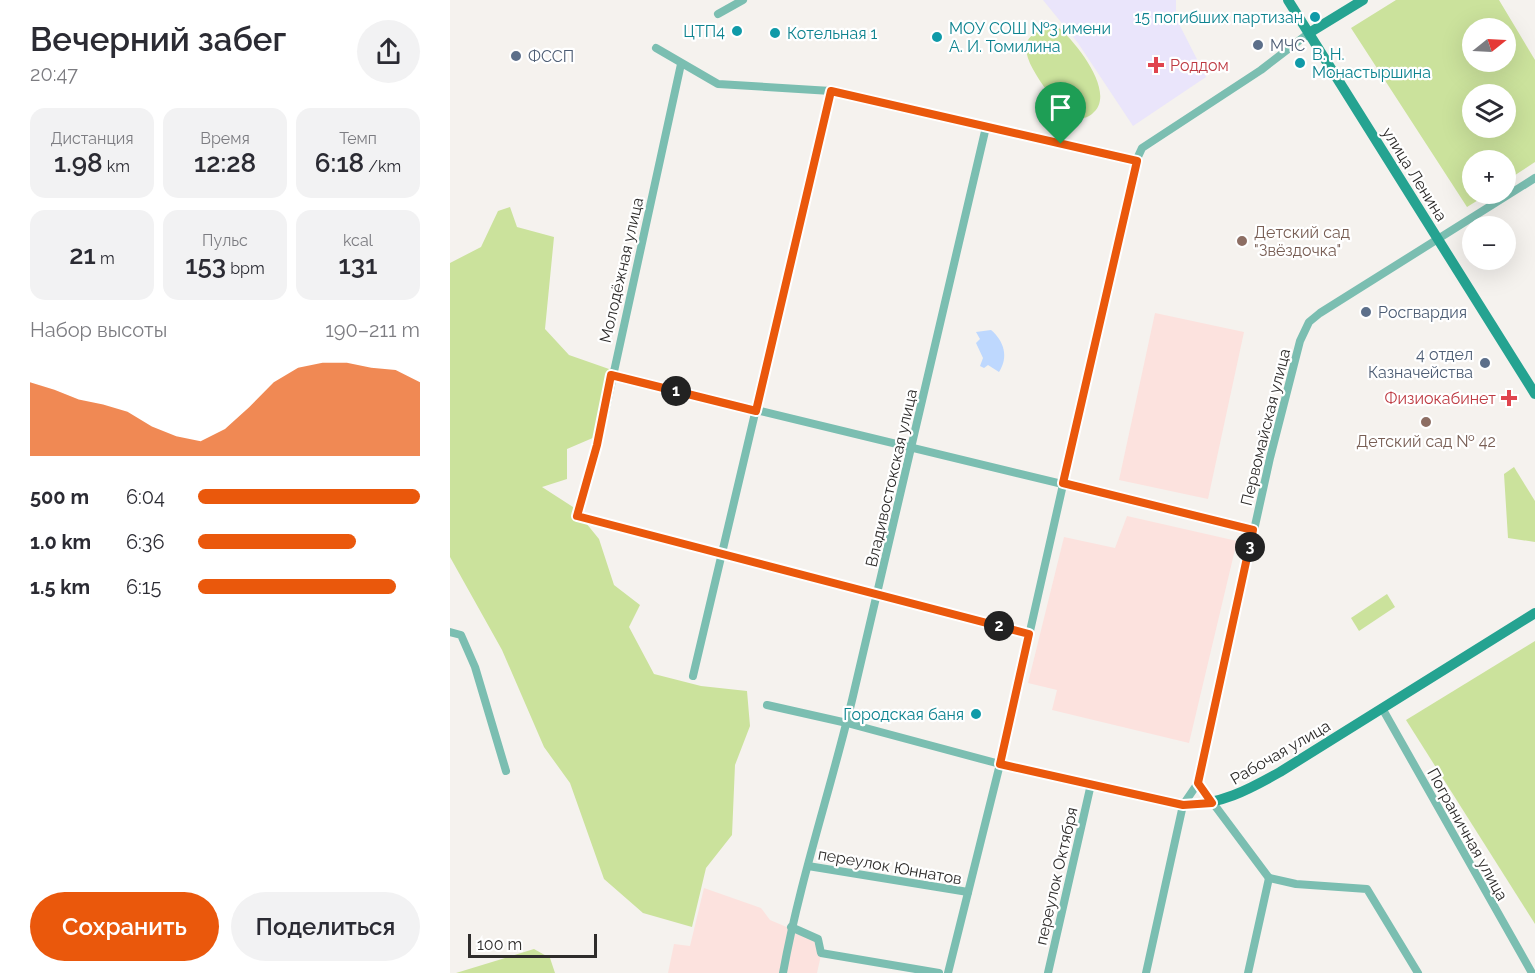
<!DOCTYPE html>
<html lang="ru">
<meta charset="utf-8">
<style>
:root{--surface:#fff;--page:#f2f2f3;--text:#2b2b33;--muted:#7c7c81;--accent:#ea580c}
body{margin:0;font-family:Raleway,sans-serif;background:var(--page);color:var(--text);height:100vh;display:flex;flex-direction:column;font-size:22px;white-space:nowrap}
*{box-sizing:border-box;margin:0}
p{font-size:20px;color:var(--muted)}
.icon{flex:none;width:33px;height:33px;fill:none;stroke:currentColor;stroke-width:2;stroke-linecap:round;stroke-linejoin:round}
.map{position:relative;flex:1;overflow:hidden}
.sheet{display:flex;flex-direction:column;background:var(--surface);width:450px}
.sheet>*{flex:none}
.needle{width:39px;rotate:72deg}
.controls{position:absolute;left:1012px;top:18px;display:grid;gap:12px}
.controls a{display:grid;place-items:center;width:54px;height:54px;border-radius:50%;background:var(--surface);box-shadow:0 6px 24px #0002;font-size:30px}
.scale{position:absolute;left:18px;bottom:15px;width:129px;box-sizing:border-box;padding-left:6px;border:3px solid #2e2c2b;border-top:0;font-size:16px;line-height:21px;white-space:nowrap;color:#2e2c2b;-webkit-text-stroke:4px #fff;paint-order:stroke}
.pin{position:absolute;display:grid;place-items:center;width:51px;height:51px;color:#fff;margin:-62px -26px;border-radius:50% 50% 50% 0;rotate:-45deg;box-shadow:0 0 6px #0007}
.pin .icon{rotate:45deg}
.km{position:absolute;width:30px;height:30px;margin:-15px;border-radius:50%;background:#222;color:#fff;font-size:16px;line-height:30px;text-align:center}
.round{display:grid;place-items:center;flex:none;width:63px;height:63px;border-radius:32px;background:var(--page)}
.headline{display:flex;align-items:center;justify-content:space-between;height:102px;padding:0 30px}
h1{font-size:33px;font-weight:600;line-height:45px}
.metrics{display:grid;grid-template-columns:repeat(3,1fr);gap:9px;height:102px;padding:6px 30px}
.metrics div{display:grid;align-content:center;border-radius:15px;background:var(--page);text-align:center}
.metrics b{font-size:26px;font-weight:600}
.metrics small{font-size:16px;font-weight:400}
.metrics p{font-size:16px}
.chart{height:168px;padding:12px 30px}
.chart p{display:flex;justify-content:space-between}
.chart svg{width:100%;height:108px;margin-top:6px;fill:var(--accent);opacity:.7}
.primary-button{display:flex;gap:12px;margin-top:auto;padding:12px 30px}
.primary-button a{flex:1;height:69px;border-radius:36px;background:var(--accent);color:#fff;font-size:24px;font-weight:600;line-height:69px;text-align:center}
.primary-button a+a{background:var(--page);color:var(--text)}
ul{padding:0 30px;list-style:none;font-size:20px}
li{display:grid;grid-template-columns:96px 72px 1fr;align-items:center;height:45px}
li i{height:15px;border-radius:8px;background:var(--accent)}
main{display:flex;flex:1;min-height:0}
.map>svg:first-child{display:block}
.industrial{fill:#fce2de}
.medical{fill:#eae5fb}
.green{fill:#cbe29c;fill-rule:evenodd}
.water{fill:#bed8fe}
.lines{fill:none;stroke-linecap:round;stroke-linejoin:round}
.street{stroke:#7bbeb1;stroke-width:8}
.secondary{stroke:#25a391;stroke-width:10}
.route-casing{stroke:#fff;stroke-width:12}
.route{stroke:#ea580c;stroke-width:8}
.culture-dot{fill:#0f9aa8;stroke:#fff;stroke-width:2}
.service-dot{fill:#5c6f8a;stroke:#fff;stroke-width:2}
.health-dot{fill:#e0444e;stroke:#fff;stroke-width:2}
.education-dot{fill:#8d6e63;stroke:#fff;stroke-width:2}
.labels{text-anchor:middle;stroke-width:4.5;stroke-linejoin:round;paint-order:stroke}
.culture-label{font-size:16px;fill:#0d838f;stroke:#fff;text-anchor:end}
.service-label{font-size:16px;fill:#4e5e75;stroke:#fff;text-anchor:start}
.health-label{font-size:16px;fill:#be3a42;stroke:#fff;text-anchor:start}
.street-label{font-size:16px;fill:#2e2c2b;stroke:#fff}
.education-label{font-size:16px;fill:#785e54;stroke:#fff;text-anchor:start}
</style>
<main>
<section class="sheet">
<div class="headline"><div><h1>Вечерний забег</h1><p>20:47</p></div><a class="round"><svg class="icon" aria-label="share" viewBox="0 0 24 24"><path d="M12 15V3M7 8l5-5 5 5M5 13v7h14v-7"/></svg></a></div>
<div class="metrics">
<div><p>Дистанция</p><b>1.98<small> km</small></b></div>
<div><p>Время</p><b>12:28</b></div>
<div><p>Темп</p><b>6:18<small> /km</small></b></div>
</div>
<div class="metrics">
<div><b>21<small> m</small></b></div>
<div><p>Пульс</p><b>153<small> bpm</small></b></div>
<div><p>kcal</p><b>131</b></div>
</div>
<div class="chart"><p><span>Набор высоты</span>190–211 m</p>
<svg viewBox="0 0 160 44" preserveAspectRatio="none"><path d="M0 44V14L10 17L20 21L30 23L40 26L50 32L60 36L70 38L80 33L90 24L100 14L110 8L120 6L130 6L140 8L150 9L160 14V44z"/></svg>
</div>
<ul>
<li><b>500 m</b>6:04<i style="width:100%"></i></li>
<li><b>1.0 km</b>6:36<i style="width:71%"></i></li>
<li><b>1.5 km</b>6:15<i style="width:89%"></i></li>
</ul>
<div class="primary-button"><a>Сохранить</a><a>Поделиться</a></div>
</section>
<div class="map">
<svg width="1085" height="973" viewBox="0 0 1085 973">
<rect width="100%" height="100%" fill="#f5f2ee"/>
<g class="industrial">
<polygon points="705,313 794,332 758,499 669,480"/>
<polygon points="677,516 787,541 739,743 602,710 607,690 578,683 614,537 665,548"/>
<polygon points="254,888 311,908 320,920 365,939 371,955 367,973 218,973 224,944 240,946"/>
</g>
<polygon class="medical" points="593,0 726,0 726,18 756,77 683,126 628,43"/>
<g class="green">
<path d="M946 0H1049L1085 60V162L1056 181V160H1023V194H1038L1017 207 901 28ZM1023 28H1056V62H1023ZM1023 94H1056V128H1023Z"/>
<path d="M608 27C626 42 668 94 642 114 635 120 625 119 616 116 608 113 602 99 597 91 578 64 557 32 608 27Z"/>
<polygon points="60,207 67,227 104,237 95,329 119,355 159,369 145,437 117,449 117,479 92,487 123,507 149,539 164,585 190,605 179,627 204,674 251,686 297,691 300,726 285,765 282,835 256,868 242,927 193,913 154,879 120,783 94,747 52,650 0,557 0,263 31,247 48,211"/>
<polygon points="1064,467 1085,501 1085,542 1058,538 1054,474"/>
<polygon points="937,594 945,607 909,631 901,618"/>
<polygon points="1085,641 1085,924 956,720"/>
<polygon points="84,949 100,958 105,973 6,973"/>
</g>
<path class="water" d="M541 330C554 341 559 357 549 372L538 365 534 368 530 366 533 358 526 343 530 339 526 332Z"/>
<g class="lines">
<g class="street">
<polyline points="268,14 293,0"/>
<polyline points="206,48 268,84 381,91 686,161"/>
<polyline points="231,64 148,445 127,516 579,634"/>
<polyline points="161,375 803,530"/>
<polyline points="0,632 11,635 25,667 56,771"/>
<polyline points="243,676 381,91"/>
<polyline points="317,705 397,723 550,764"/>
<polyline points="932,708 1082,973"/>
<polyline points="748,783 819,878"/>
<polyline points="358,866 518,892"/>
<polyline points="819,878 846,884 917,889 968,973"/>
<polyline points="341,927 368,939 371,953 489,973"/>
<path d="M333 973C350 879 381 789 403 696 449 507 492 317 536 127"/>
<polyline points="498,973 550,764 686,161 692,148 811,70 859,33"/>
<polyline points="598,973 641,784"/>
<polyline points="696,973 733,805 748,783 820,458 850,341 859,322 870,313 1085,178"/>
<polyline points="798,973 819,878"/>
</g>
<g class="secondary">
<polyline points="838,0 1085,394"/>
<polyline points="859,33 913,0"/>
<path d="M550 764 733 805C770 805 798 790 830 772L1085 613"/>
</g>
</g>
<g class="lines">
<defs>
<polygon id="route" points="381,91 687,161 613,483 803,530 748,783 762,803 733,805 550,764 579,634 127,516 147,445 161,375 306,411"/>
</defs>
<use href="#route" class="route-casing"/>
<use href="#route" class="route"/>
</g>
<g class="culture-dot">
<circle cx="865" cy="17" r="6"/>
<circle cx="287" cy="31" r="6"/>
<circle cx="325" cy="33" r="6"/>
<circle cx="487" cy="37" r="6"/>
<circle cx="850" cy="63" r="6"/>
<circle cx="526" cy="714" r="6"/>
</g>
<g class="service-dot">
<circle cx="808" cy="45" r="6"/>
<circle cx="66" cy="56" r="6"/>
<circle cx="916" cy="312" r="6"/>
<circle cx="1035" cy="363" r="6"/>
</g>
<g class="health-dot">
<path d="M703 56h6v6h6v6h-6v6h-6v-6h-6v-6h6z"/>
<path d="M1056 389h6v6h6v6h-6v6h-6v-6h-6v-6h6z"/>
</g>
<g class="education-dot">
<circle cx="792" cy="241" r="6"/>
<circle cx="976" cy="422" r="6"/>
</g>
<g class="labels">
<g class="culture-label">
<text x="853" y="23">15 погибших партизан</text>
<text x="499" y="34" text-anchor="start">МОУ СОШ №3 имени<tspan x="499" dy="18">А. И. Томилина</tspan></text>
<text x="275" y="37">ЦТП4</text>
<text x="337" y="39" text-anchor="start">Котельная 1</text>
<text x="862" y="60" text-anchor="start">В. Н.<tspan x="862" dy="18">Монастыршина</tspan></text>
<text x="514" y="720">Городская баня</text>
</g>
<g class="service-label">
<text x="820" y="51">МЧС</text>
<text x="78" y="62">ФССП</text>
<text x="928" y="318">Росгвардия</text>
<text x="1023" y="360" text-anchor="end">4 отдел<tspan x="1023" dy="18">Казначейства</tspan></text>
</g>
<g class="health-label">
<text x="720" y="71">Роддом</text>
<text x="1046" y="404" text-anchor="end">Физиокабинет</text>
</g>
<g class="street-label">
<text transform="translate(965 174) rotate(58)" y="6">улица Ленина</text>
<text transform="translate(171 270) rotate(-77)" y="6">Молодёжная улица</text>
<text transform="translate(815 427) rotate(-76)" y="6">Первомайская улица</text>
<text transform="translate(441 478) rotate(-77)" y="6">Владивостокская улица</text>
<text transform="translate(830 752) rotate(-30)" y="6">Рабочая улица</text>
<text transform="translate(1018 834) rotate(61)" y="6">Пограничная улица</text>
<text transform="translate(440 866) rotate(10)" y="6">переулок Юннатов</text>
<text transform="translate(606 876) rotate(-77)" y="6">переулок Октября</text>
</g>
<g class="education-label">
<text x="804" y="238">Детский сад<tspan x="804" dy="18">"Звёздочка"</tspan></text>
<text x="976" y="447" text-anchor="middle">Детский сад № 42</text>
</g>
</g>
</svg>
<div class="controls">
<a><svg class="needle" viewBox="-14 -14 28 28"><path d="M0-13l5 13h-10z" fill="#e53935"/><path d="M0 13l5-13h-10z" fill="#7c7c81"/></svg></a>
<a><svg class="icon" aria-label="layers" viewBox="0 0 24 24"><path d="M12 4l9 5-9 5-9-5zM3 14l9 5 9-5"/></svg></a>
<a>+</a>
<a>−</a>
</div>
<div class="scale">100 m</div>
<div class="pin" style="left:611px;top:144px;background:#1e9e55"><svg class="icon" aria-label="arrive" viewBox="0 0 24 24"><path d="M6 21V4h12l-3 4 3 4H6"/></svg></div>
<b class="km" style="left:226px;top:391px">1</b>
<b class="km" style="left:549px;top:626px">2</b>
<b class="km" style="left:800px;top:547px">3</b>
</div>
</main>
